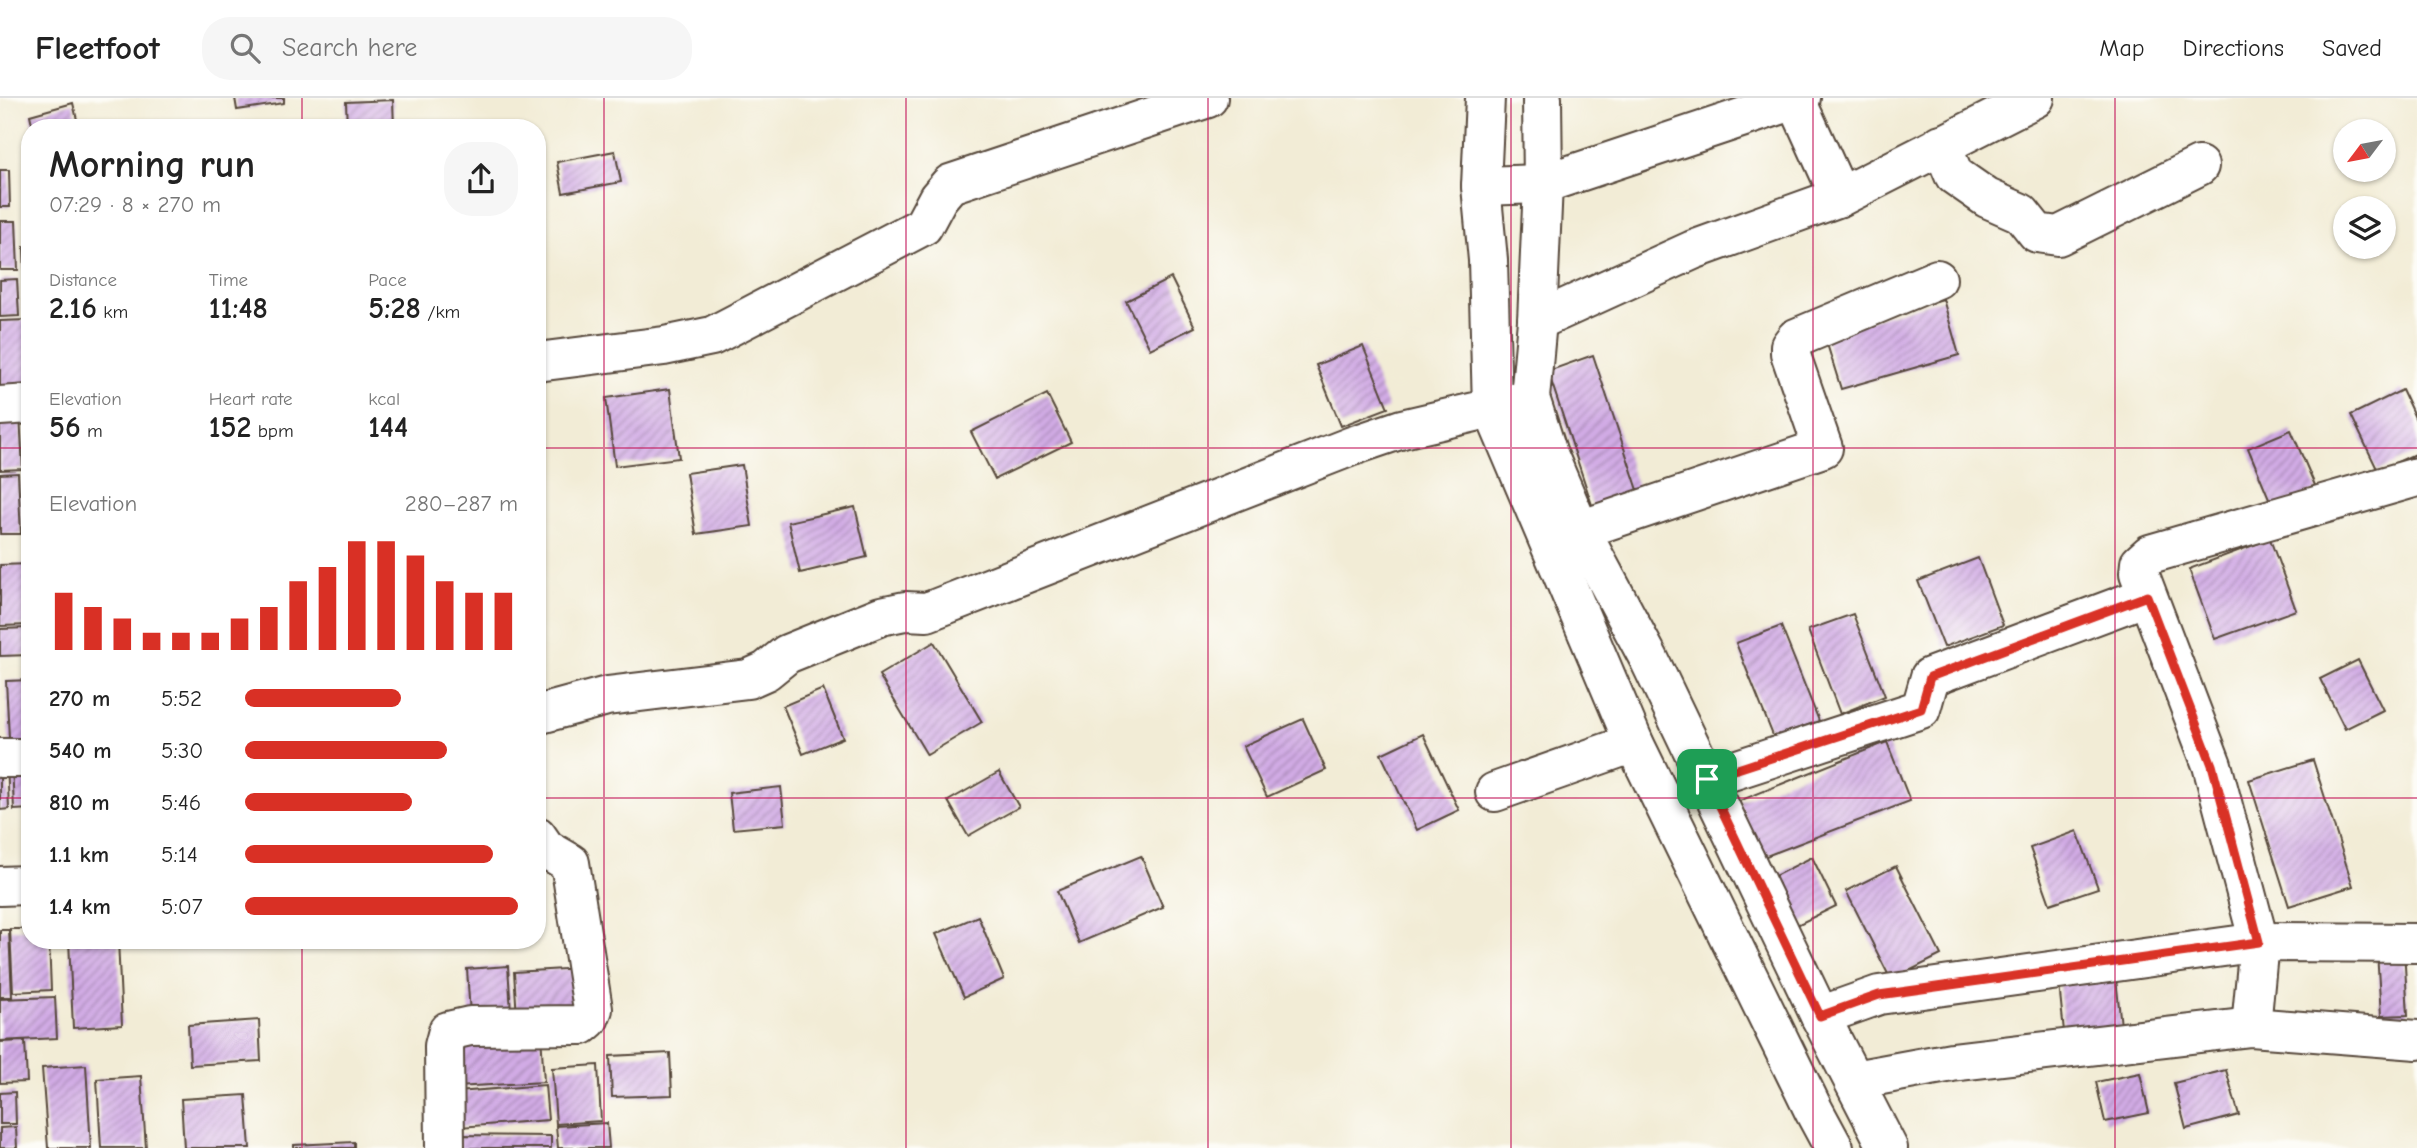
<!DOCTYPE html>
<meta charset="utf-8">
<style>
:root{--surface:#fff;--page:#f6f6f6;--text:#222;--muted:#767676;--line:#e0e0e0;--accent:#d93025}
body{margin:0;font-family:"Comic Neue",sans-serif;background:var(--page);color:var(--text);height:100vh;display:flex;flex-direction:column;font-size:26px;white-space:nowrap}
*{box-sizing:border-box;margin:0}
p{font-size:23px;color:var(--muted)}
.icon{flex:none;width:38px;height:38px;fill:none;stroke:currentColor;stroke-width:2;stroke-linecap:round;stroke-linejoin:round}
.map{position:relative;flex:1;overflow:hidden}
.side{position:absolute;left:21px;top:21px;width:525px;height:830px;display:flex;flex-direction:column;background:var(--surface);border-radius:28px;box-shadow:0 2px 5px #0004}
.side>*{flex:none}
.needle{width:46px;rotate:238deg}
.controls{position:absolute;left:2333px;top:21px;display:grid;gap:14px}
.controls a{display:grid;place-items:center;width:63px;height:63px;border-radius:50%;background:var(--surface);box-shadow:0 2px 5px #0004;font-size:35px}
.pin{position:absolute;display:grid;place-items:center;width:60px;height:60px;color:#fff;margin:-30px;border-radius:14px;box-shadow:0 4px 10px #0006}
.round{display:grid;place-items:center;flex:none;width:74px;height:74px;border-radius:28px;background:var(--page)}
.overview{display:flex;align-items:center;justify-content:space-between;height:119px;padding:0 28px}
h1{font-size:38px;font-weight:700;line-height:52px}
.figures{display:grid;grid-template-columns:repeat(3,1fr);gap:10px;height:119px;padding:7px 28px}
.figures div{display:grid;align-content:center}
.figures b{font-size:30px;font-weight:700}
.figures small{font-size:19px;font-weight:400}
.figures p{font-size:19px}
.chart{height:196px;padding:14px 28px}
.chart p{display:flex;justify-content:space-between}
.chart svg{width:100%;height:126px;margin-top:7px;stroke:var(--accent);stroke-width:6}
ul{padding:0 28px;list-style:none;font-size:23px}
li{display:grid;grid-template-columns:112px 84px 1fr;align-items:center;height:52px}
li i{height:18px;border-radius:9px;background:var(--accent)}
header{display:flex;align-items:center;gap:42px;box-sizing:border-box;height:98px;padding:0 35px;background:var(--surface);border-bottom:2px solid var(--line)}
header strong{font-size:33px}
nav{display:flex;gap:38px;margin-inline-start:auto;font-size:24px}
.search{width:490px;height:63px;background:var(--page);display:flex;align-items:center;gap:18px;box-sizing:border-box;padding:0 24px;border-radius:28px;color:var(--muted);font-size:26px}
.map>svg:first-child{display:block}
.building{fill:url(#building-hatch)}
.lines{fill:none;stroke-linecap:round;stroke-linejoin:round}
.street-casing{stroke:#56473a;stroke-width:42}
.street{stroke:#fff;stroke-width:38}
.route-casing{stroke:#fff;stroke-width:14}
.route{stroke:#d93025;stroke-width:9}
.grid{fill:none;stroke:#c2185b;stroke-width:2;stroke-opacity:0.55}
</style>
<header>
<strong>Fleetfoot</strong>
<div class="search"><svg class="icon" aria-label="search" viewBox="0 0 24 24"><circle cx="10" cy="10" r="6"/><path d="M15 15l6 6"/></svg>Search here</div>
<nav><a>Map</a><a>Directions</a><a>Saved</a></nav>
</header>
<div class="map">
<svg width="2417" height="1050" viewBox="0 0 2417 1050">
<defs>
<pattern id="building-hatch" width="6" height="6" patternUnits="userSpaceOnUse" patternTransform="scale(1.75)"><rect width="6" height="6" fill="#d1abe5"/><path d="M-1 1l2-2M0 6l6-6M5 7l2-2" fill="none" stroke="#ab8bb9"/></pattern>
</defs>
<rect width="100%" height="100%" fill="#fdfcf7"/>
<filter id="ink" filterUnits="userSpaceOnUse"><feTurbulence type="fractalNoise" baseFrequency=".0143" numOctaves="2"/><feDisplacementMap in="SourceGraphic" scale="14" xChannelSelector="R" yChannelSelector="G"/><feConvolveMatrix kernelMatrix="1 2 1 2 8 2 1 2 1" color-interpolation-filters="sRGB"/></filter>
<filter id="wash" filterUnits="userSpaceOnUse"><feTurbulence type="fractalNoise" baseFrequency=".00686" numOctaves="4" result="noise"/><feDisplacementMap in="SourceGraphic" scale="28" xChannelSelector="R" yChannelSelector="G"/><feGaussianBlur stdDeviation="1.57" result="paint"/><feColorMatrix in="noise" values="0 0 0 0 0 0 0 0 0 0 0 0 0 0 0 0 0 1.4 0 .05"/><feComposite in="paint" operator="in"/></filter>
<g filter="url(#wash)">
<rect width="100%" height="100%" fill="#f2ecd6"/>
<g id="blocks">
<g class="building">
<polygon points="235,0 284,0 284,5 237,12"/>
<polygon points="393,2 394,30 347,30 346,4"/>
<polygon points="73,5 79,30 33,30 30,17"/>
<polygon points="615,53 621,84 563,95 557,64"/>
<polygon points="0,72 9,72 10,109 0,109"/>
<polygon points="0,123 16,123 18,172 0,172"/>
<polygon points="24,149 30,149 30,296 0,297 0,223 27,222"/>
<polygon points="1171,180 1195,229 1150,251 1126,203"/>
<polygon points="17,181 19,218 0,219 0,182"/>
<polygon points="1943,201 1959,257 1841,291 1824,236"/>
<polygon points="1363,248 1388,310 1341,328 1316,267"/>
<polygon points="1593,257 1639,395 1593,410 1548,273"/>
<polygon points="670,291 679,360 615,368 606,300"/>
<polygon points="2402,292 2417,324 2417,355 2378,373 2351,317"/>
<polygon points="1047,296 1071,344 995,381 971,334"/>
<polygon points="0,316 20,316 23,371 0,372"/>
<polygon points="2291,332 2317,392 2273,410 2248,350"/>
<polygon points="742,367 752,428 696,436 686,375"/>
<polygon points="18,375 21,436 0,436 0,376"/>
<polygon points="855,409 867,459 800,475 788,424"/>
<polygon points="2270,441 2296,512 2215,541 2189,471"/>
<polygon points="1978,460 2003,527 1944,549 1918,483"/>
<polygon points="30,466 30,527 0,528 0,467"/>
<polygon points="1853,516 1885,598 1840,616 1808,532"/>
<polygon points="1781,528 1819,623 1774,640 1736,545"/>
<polygon points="29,530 30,557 0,558 0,531"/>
<polygon points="934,544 982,624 927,657 879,577"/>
<polygon points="2358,562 2383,612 2345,631 2320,581"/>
<polygon points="30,582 30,657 10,658 6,583"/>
<polygon points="823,591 843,640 803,656 783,608"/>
<polygon points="1303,621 1326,672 1267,699 1243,648"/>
<polygon points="1423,636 1459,712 1417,732 1381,656"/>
<polygon points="1887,644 1910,703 1761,760 1739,703"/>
<polygon points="2313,662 2353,788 2289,808 2249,682"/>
<polygon points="30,663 30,711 14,712 12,664"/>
<polygon points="7,664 9,711 0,712 0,665"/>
<polygon points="999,674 1019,709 968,738 948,703"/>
<polygon points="781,689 785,726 733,731 729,695"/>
<polygon points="2077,733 2098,790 2050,806 2030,750"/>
<polygon points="1141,758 1163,809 1079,845 1057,793"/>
<polygon points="1812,759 1836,808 1791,830 1767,782"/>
<polygon points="1896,768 1941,857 1891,882 1846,793"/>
<polygon points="978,818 1004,881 964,899 936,836"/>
<polygon points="10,831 30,831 30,842 49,842 51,892 13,894"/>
<polygon points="0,832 9,832 12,899 0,899"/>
<polygon points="69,842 118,842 122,927 73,930"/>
<polygon points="2404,852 2408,917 2381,918 2377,854"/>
<polygon points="508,868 511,914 470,917 467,871"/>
<polygon points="581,870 585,914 517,919 514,874"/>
<polygon points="2116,880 2122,938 2065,943 2059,886"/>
<polygon points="55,899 57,940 0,943 0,901"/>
<polygon points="259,922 261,963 190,967 188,927"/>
<polygon points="541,936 544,984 455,989 452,941"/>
<polygon points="25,943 27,984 0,985 0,944"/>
<polygon points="670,955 672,997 612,999 610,958"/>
<polygon points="86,967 91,1050 48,1050 42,970"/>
<polygon points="598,967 601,1023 556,1026 552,970"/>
<polygon points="2226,972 2239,1017 2186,1031 2174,985"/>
<polygon points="2140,975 2149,1015 2105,1024 2096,984"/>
<polygon points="141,978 146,1050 101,1050 97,981"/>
<polygon points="545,987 548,1022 460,1029 457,994"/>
<polygon points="15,994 16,1026 0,1026 0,995"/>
<polygon points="246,997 250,1050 184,1050 181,1001"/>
<polygon points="607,1025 609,1050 558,1050 556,1028"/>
<polygon points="16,1029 17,1050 0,1050 0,1030"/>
<polygon points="459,1037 551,1038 551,1050 459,1050"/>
<polygon points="354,1044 354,1050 294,1050 294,1047"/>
</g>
</g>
</g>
<g filter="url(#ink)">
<use href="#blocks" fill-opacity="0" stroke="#56473a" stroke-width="2"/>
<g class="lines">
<defs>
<g id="street">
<polyline points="1485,0 1481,88 1488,162 1492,310 1634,645 1814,1013 1834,1050"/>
<polyline points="1542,0 1543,86 1537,223 1530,300 1548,356 1580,432 1649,561 1820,918 1888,1050"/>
<polyline points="1796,2 1840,99"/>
<polyline points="1941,46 1954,77 1987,100 2021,115 2037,135 2058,138 2199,68"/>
<polyline points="1481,88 1543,86 1801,0"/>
<polyline points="1537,223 1693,152 1840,99 2035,0"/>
<polyline points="537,264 664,248 712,238 923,128 938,100 950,86 1208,0"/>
<polyline points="0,308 30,306"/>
<polyline points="1580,432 1823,350 1790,255 1790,248 1796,240 1937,181"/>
<polyline points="537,617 607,598 748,581 766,573 787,556 881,518 905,513 927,514 1352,348 1402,331 1518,304"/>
<polyline points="0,660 30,660"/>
<polyline points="1707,681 1921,611 1930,579 2147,498"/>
<polyline points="1495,694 1634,645"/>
<polyline points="0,788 27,787"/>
<polyline points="1820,918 1879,897 2259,844 2212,667 2139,475 2140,465 2150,456 2417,379"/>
<polyline points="2251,929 2259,844 2417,845"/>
<polyline points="1854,982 1952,964 2251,929 2417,942"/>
<polyline points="445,1050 444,948 448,933 470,928 582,927 589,921 593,911 570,765 546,751 537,738"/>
</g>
</defs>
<use href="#street" class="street-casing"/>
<use href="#street" class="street"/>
</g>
</g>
<g class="lines" filter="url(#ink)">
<defs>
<polygon id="route" points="2147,498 2212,667 2259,844 1879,897 1820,918 1707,681 1921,611 1930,579"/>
</defs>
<use href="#route" class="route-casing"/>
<use href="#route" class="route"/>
</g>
<path class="grid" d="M302 0V30M604 0V1050M906 0V1050M1208 0V1050M1511 0V1050M1813 0V1050M2115 0V1050M0 350H30M537 350H2417M0 700H30M537 700H2417M302 842V1050"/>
</svg>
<div class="controls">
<a><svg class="needle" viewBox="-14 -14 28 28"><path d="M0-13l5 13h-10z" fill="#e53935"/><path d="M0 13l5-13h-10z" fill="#767676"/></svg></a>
<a><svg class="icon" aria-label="layers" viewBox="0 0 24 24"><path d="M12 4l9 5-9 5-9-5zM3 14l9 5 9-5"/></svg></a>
</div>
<div class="pin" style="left:1707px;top:681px;background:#1e9e55"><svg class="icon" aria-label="arrive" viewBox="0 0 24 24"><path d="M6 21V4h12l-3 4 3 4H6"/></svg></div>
<section class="side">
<div class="overview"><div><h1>Morning run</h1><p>07:29 · 8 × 270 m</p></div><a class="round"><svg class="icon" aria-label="share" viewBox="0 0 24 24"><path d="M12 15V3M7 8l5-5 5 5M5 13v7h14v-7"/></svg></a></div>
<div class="figures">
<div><p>Distance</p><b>2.16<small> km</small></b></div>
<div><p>Time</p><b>11:48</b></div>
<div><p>Pace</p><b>5:28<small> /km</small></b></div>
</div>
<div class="figures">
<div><p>Elevation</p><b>56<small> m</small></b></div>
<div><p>Heart rate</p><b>152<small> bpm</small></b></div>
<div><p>kcal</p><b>144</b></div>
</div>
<div class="chart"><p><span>Elevation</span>280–287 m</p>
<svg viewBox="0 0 160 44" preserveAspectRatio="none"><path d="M5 44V24M15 44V29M25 44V33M35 44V38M45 44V38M55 44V38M65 44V33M75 44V29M85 44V20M95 44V15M105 44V6M115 44V6M125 44V11M135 44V20M145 44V24M155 44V24"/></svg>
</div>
<ul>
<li><b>270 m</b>5:52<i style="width:57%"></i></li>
<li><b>540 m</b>5:30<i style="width:74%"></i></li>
<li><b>810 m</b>5:46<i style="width:61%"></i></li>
<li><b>1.1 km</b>5:14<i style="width:91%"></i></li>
<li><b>1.4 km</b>5:07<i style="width:100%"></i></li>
</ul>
</section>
</div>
